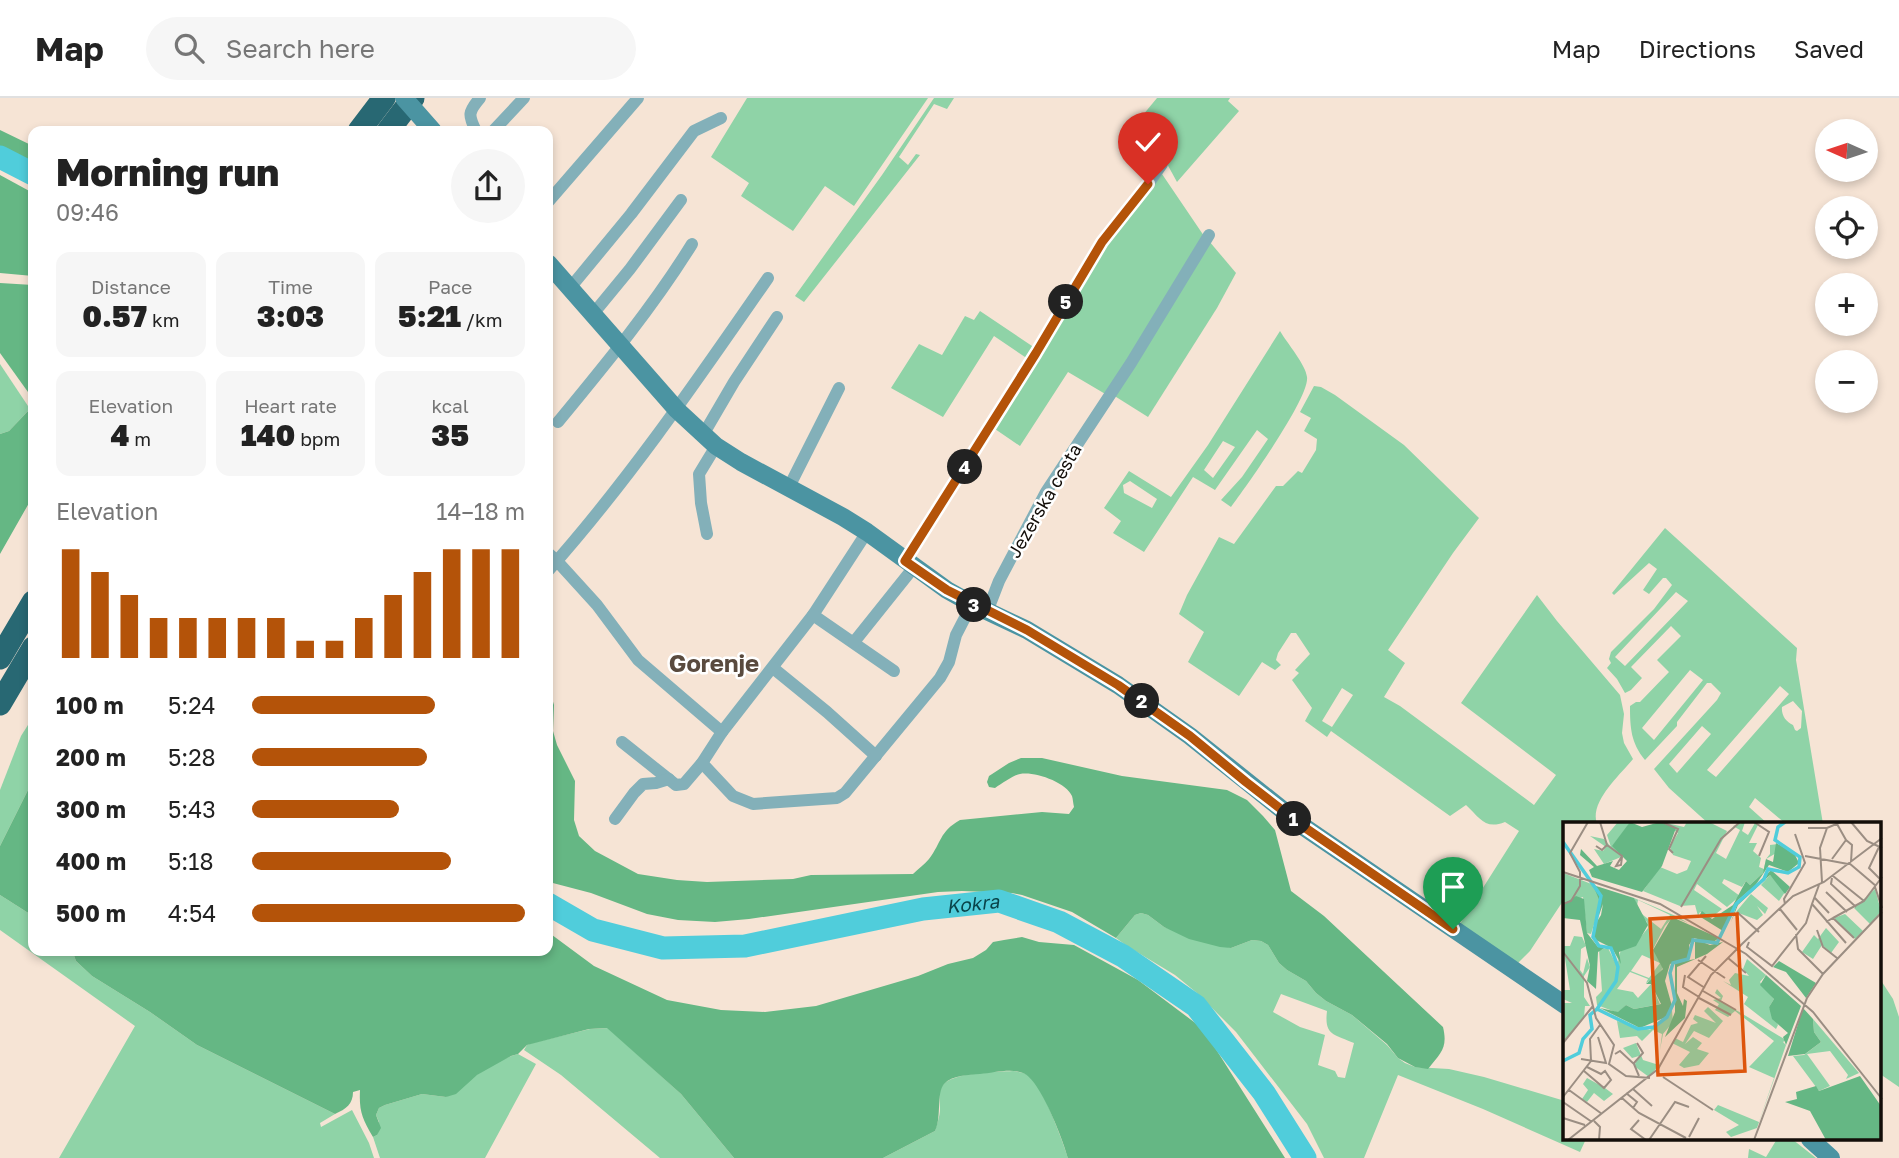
<!DOCTYPE html>
<meta charset="utf-8">
<style>
:root{--surface:#fff;--page:#f6f6f6;--text:#222;--muted:#767676;--line:#e0e0e0;--accent:#b45309}
body{margin:0;font-family:"Golos Text",sans-serif;background:var(--page);color:var(--text);height:100vh;display:flex;flex-direction:column;font-size:26px;white-space:nowrap}
*{box-sizing:border-box;margin:0}
p{font-size:23px;color:var(--muted)}
.icon{flex:none;width:38px;height:38px;fill:none;stroke:currentColor;stroke-width:2;stroke-linecap:round;stroke-linejoin:round}
.map{position:relative;flex:1;overflow:hidden}
.sheet{position:absolute;left:28px;top:28px;width:525px;height:830px;display:flex;flex-direction:column;background:var(--surface);border-radius:14px;box-shadow:0 4px 10px #0003}
.sheet>*{flex:none}
.needle{width:46px;rotate:273deg}
.tools{position:absolute;left:1815px;top:21px;display:grid;gap:14px}
.tools a{display:grid;place-items:center;width:63px;height:63px;border-radius:50%;background:var(--surface);box-shadow:0 4px 10px #0003;font-size:35px}
.pin{position:absolute;display:grid;place-items:center;width:60px;height:60px;color:#fff;margin:-72px -30px;border-radius:50% 50% 50% 0;rotate:-45deg;box-shadow:0 0 7px #0007}
.pin .icon{rotate:45deg}
.km{position:absolute;width:35px;height:35px;margin:-18px;border-radius:50%;background:#222;color:#fff;font-size:19px;line-height:35px;text-align:center}
.round{display:grid;place-items:center;flex:none;width:74px;height:74px;border-radius:37px;background:var(--page)}
.head{display:flex;align-items:center;justify-content:space-between;height:119px;padding:0 28px}
h1{font-size:38px;font-weight:800;line-height:52px}
.metrics{display:grid;grid-template-columns:repeat(3,1fr);gap:10px;height:119px;padding:7px 28px}
.metrics div{display:grid;align-content:center;border-radius:14px;background:var(--page);text-align:center}
.metrics b{font-size:30px;font-weight:800}
.metrics small{font-size:19px;font-weight:400}
.metrics p{font-size:19px}
.chart{height:196px;padding:14px 28px}
.chart p{display:flex;justify-content:space-between}
.chart svg{width:100%;height:126px;margin-top:7px;stroke:var(--accent);stroke-width:6}
ul{padding:0 28px;list-style:none;font-size:23px}
li{display:grid;grid-template-columns:112px 84px 1fr;align-items:center;height:52px}
li i{height:18px;border-radius:9px;background:var(--accent)}
header{display:flex;align-items:center;gap:42px;box-sizing:border-box;height:98px;padding:0 35px;background:var(--surface);border-bottom:2px solid var(--line)}
header strong{font-size:33px}
nav{display:flex;gap:38px;margin-inline-start:auto;font-size:24px}
.search{width:490px;height:63px;background:var(--page);display:flex;align-items:center;gap:18px;box-sizing:border-box;padding:0 24px;border-radius:38px;color:var(--muted);font-size:26px}
.map>svg:first-child{display:block}
.green{fill:#8fd3a7;fill-rule:evenodd}
.forest{fill:#65b784}
.lines{fill:none;stroke-linecap:round;stroke-linejoin:round}
.river{stroke:#50cddb;stroke-width:23}
.street{stroke:#83b0b9;stroke-width:12}
.secondary{stroke:#4b94a2;stroke-width:18}
.highway{stroke:#286873;stroke-width:23}
.secondary-bridge{stroke:#4b94a2;stroke-width:18}
.route-casing{stroke:#fff;stroke-width:14}
.route{stroke:#b45309;stroke-width:9}
.labels{text-anchor:middle;stroke-width:5;stroke-linejoin:round;paint-order:stroke}
.street-label{font-size:18px;fill:#130e09;stroke:#fff}
.water-label{font-size:19px;font-style:italic;fill:#094349;stroke:#fff}
.district-label{font-size:24px;font-weight:bold;fill:#594a3e;stroke:#fff}
.inset-river{fill:none;stroke:#50cddb;stroke-width:3.5}
.inset-road{fill:none;stroke:#9b8e83;stroke-width:2}
.view{fill:#dd550c;fill-opacity:0.15;stroke:#dd550c;stroke-width:3.5}
.inset-edge{fill:none;stroke:#130e09;stroke-width:3.5}
</style>
<header>
<strong>Map</strong>
<div class="search"><svg class="icon" aria-label="search" viewBox="0 0 24 24"><circle cx="10" cy="10" r="6"/><path d="M15 15l6 6"/></svg>Search here</div>
<nav><a>Map</a><a>Directions</a><a>Saved</a></nav>
</header>
<div class="map">
<svg width="1899" height="1060" viewBox="0 0 1899 1060">
<rect width="100%" height="100%" fill="#f6e4d5"/>
<g class="green">
<polygon points="747,0 928,0 854,108 825,88 793,133 741,98 749,85 711,59"/>
<polygon points="934,0 954,0 947,11 934,6 899,59 908,67 916,56 920,57 804,204 795,198 882,77"/>
<polygon points="1157,0 1230,0 1228,3 1239,13 1177,84 1154,42 1138,23"/>
<polygon points="1162,76 1204,138 1107,297 1068,274 1020,348 995,331 1091,167"/>
<polygon points="1209,143 1236,175 1217,210 1148,319 1113,297"/>
<polygon points="980,213 1035,250 1028,261 994,238 943,319 891,290 919,246 942,257 965,218 974,222"/>
<path d="M1280 233C1287 245 1306 267 1307 279 1310 299 1246 389 1231 409L1221 402 1242 379 1268 341 1257 332 1215 392 1193 379 1144 454 1113 435 1121 423 1104 410 1129 373 1171 399 1208 347ZM1223 343 1235 349 1213 380 1204 372ZM1130 383 1157 401 1152 410 1124 395 1123 387Z"/>
<polygon points="0,266 30,311 9,333 0,336"/>
<path d="M1314 288 1321 289 1335 297 1404 347 1479 420 1453 455 1388 552 1405 565 1384 599 1400 608 1534 707 1556 677 1461 605 1537 497 1557 523 1620 597 1624 616 1622 635 1624 645 1633 661C1620 677 1589 704 1597 726H1565V800L1530 853 1518 865 1460 826 1519 733 1505 724C1485 732 1480 720 1466 707L1450 718 1331 633 1327 639 1305 623 1312 610 1292 582 1299 575 1295 572 1310 556 1296 535H1291L1278 555 1276 562 1281 567 1275 572 1262 564 1239 598 1188 564 1204 534 1179 516 1187 497 1219 439 1234 446 1276 388H1283L1298 373 1302 375 1316 352 1317 341 1304 333 1311 320 1300 314ZM1342 590 1353 597 1332 629 1322 623Z"/>
<path d="M1665 430 1797 550 1796 562 1823 726H1786L1755 700 1749 709 1768 726H1709L1669 690 1654 671 1717 602 1721 595 1711 585H1707L1677 624V628L1645 662C1631 645 1630 630 1630 608L1636 604H1640L1669 574 1657 562 1681 538 1671 528 1631 569 1642 580 1631 592 1625 595 1617 581 1607 570 1611 565 1609 561 1611 554 1654 511 1672 487 1666 480H1663L1649 496 1643 492 1657 471 1649 465 1614 497 1612 495ZM1676 494 1688 503 1625 568 1615 559ZM1690 572 1703 582 1654 642 1642 630ZM1780 588 1789 596 1716 679 1707 672ZM1793 603 1802 613 1801 630 1797 633 1795 632 1793 627C1786 624 1781 617 1782 609ZM1702 628 1711 636 1677 675 1669 666Z"/>
<polygon points="33,619 33,682 0,748 0,692 21,638"/>
<polygon points="0,797 33,818 33,852 72,852 76,863 92,878 150,914 197,947 335,1016 320,1025 321,1029 352,1012 369,1045 374,1060 59,1060 135,928 0,832"/>
<path d="M1141 815 1148 817 1164 829 1231 850 1252 842 1261 843 1268 847 1279 865 1287 872 1306 883 1316 895 1326 903 1352 917 1387 947 1398 960 1405 965 1415 969 1449 971 1484 979 1565 1003V1041H1586L1580 1054 1483 1011 1398 977 1364 1060H1324L1307 1026 1236 934 1197 895 1175 877 1127 848 1116 840 1135 817ZM1281 896 1327 913C1324 938 1334 936 1354 945L1345 980 1338 979 1335 973 1318 967 1325 937 1300 929 1273 914Z"/>
<polygon points="1880,881 1893,901 1899,919 1899,989 1880,976"/>
<polygon points="608,930 681,996 734,1060 660,1060 561,977 524,952 527,947 532,945 590,931"/>
<path d="M518 956 536 966 485 1060H380L373 1039 377 1037 379 1024 376 1017 379 1010 385 1007 422 996 446 999C467 984 494 962 518 956Z"/>
<path d="M1013 973C1021 974 1028 975 1034 982 1044 993 1063 1044 1068 1060H883L935 1033C937 1026 940 1018 940 1011 940 1003 938 995 942 988 951 974 997 974 1013 973Z"/>
<polygon points="1777,1041 1792,1041 1816,1060 1748,1060 1749,1051 1766,1059"/>
</g>
<g class="forest">
<polygon points="0,32 33,48 33,68 0,48"/>
<polygon points="0,77 33,95 33,178 0,175"/>
<polygon points="0,185 33,187 33,301 0,255"/>
<polygon points="30,311 33,316 33,398 0,456 0,336 9,333"/>
<path d="M548 587 554 607 553 633 557 647 575 683 574 722 579 738 595 753 638 776 677 782 707 784 793 781 811 777 913 776C918 771 925 766 929 761 942 744 939 734 960 722L1042 714 1069 716 1074 709C1073 705 1073 701 1072 698 1066 684 1034 673 1020 676 1012 678 1003 685 995 690L989 689 987 684 989 678 1009 665 1021 660H1042L1122 678 1227 692 1247 702 1263 718 1275 732 1291 793 1324 818 1443 929C1448 950 1441 955 1428 971L1415 969 1398 960 1387 946 1352 917 1326 903 1316 895 1306 883 1287 872 1279 865 1268 847 1261 843 1252 842 1231 850 1220 849 1189 841 1164 829 1148 817 1141 815 1135 817 1116 840 1072 814 1022 797 1012 795 962 793 938 794 749 821 715 824 678 822 647 816 591 795 549 784 548 782Z"/>
<polygon points="33,682 33,818 0,797 0,748"/>
<path d="M548 834 594 868 667 902 721 912 765 914 816 908 918 878 948 866 973 860 986 852 993 844 1004 842 1022 839 1039 844 1074 847 1138 882 1198 927 1212 945 1285 1060H1068C1063 1042 1040 981 1023 975 1011 970 993 975 980 976 969 977 952 977 944 986 936 996 942 1019 935 1033L883 1060H734L681 996 607 930 589 931 527 947 518 956 511 958 477 977 456 996 446 999 422 996 385 1007 379 1010 376 1017 381 1030 377 1037 373 1039C362 1020 359 1013 360 992L353 994C353 1006 346 1011 335 1016L197 947 150 914 92 878 76 863 72 852H548Z"/>
</g>
<g class="lines">
<g class="river">
<polyline points="0,59 33,76"/>
<path id="s1" d="M548 806 593 832 663 850 745 848 923 811 999 803 1059 824 1123 858 1196 908 1264 995 1305 1060"/>
</g>
<g class="street">
<path d="M476 33C468 17 468 14 480 0"/>
<polyline points="493,33 524,0"/>
<polyline points="548,104 638,0"/>
<polyline points="570,190 631,116 694,33 721,20"/>
<polyline points="593,216 630,171 681,102"/>
<path d="M558 324C605 267 653 209 692 146"/>
<polyline points="703,337 734,284 777,219"/>
<polyline points="789,389 839,290"/>
<polyline points="707,436 701,405 699,376 716,348"/>
<polyline points="548,455 557,463 597,507 638,562 722,634 813,517 867,434"/>
<polyline points="905,463 1036,255 1102,144 1148,86 1162,66"/>
<path d="M548 473C629 382 698 281 768 180"/>
<polyline points="987,514 999,483 1046,394 1131,265 1209,137"/>
<polyline points="813,517 894,573"/>
<polyline points="854,544 914,469"/>
<polyline points="773,570 827,614 876,658"/>
<polyline points="622,644 676,687 684,686 702,665 722,634"/>
<polyline points="702,665 733,698 753,706 837,700 845,695 940,580 949,564 956,537 972,506"/>
<polyline points="615,721 634,695 643,686 656,685 669,681"/>
</g>
<g class="secondary">
<polyline points="548,165 677,312 716,348 741,364 843,419 867,434 947,492 972,506 1027,532 1118,587 1190,638 1304,729 1565,907"/>
<polyline points="1810,1041 1831,1060"/>
</g>
<g class="highway">
<polyline points="359,33 384,0"/>
<polyline points="388,33 413,0"/>
<polyline points="0,560 33,504"/>
<polyline points="0,606 33,550"/>
</g>
<polyline class="secondary-bridge" points="404,0 433,33"/>
</g>
<g class="lines">
<defs>
<polyline id="route" points="1148,86 1102,144 1036,255 905,463 947,492 1027,532 1118,587 1190,638 1246,684 1304,729 1453,831"/>
</defs>
<use href="#route" class="route-casing"/>
<use href="#route" class="route"/>
</g>
<g class="labels">
<g class="street-label">
<text transform="translate(1045 403) rotate(-60)" y="6">Jezerska cesta</text>
</g>
<g class="water-label">
<text dy="7" stroke="none"><textPath href="#s1" startOffset="438">Kokra</textPath></text>
</g>
<g class="district-label">
<text x="714" y="574">Gorenje</text>
</g>
</g>
<g transform="translate(1563 724)">
<rect width="318" height="318" fill="#f6e4d5"/>
<path d="M55 0H67L58 15V35L41 42 31 27 40 29 43 25 27 14 41 17 48 25 44 13ZM99 0 121 5 124 0H146L164 9 153 31 163 37 177 8 170 4 182 0 179 9 185 13 192 1 195 3 186 21H194L190 29 198 36 196 45 201 47 203 37 207 32V23L215 22V30L203 37 202 47 200 51 187 63 183 59 179 65 161 57 159 61 177 74 164 85 134 62 131 68 159 87 148 96 137 90 135 94 132 83 117 84 80 69 97 45 114 52 124 48 128 39 110 33 107 25 115 11ZM0 51 31 63 38 80 28 112 24 111 20 75 1 82ZM207 53 222 70 216 79 198 63ZM312 67 318 89 308 102 292 117 271 96 282 92 300 109 307 102 291 86ZM188 72 205 86 202 92 194 84 200 93 194 98 173 90ZM71 76 115 95 125 101 110 95 102 104 90 127 100 146 92 156 83 161 85 157 67 150 54 167 70 170 75 176 88 162 97 182 71 187 63 183 55 191 34 183 33 175 39 169 36 128 45 126 54 144 58 127 71 123 85 106 84 100 76 92 75 89 98 107 107 93 75 78 74 84ZM79 133 97 141 86 156 68 149ZM263 106 276 120 268 131 259 123 250 137 239 130 251 113 255 117ZM11 114 19 115 23 124 18 127 17 148 20 152 24 136 27 145 21 154V175L27 184H22L21 195 0 220V181H9L0 177V161L1 168H7L0 124H7ZM184 137 203 153 197 160 211 177 206 185 215 203 213 207 181 182 185 175 160 159 168 163 166 158 172 151 186 154 180 147ZM154 167 160 174 158 179 223 218 220 220 223 223 194 306 168 315 163 310 176 303 151 288 155 283 196 300 211 256 186 245 211 219 172 189 165 195 152 188 156 182 150 178 158 176 152 171ZM145 185 160 199 146 216 131 209 122 222 130 215 139 221 134 227 146 231 136 243 121 246 116 243 127 230 109 221 112 216 120 220 128 203 135 201 130 197 132 193 153 201 141 189ZM109 188 110 200 100 212 97 228 99 212 90 208 79 219 74 214 57 216 54 199 87 208ZM250 197 296 251 283 257 285 253 267 229 244 232 267 264 256 269 230 234 241 233 258 220 251 210ZM73 221 80 238 96 243 86 255 71 244 76 234 69 236 60 226ZM24 256 42 266 50 272 41 279 31 271 24 280 19 277 25 268 20 262Z" fill="#8fd3a7" fill-rule="evenodd"/>
<path d="M67 0 79 5 97 0 113 6 99 44 79 70 29 55 26 48 31 45 17 33 18 27 34 44 50 39 47 44 56 48 64 39 49 24ZM213 21 231 31 236 41 225 50 206 43 192 64 208 48 227 65 222 72 207 53 175 83 168 100 174 82 189 66 175 78 160 109 136 94 139 89 149 97 170 83 183 59 187 63 200 51 203 37 210 40ZM30 63 71 76 85 103 73 124 56 130 58 142 49 126 31 117 30 106 38 93 40 82 35 96 37 80ZM13 74 21 77 24 111 35 125H43L35 130 33 167 24 159 27 144 17 98 0 96V78L1 82ZM109 95 156 116 149 121 131 116 126 123 127 135 107 142 102 159 109 184 103 195 77 206 37 186 55 190 63 183 71 187 98 182 88 162H83L100 147 90 128ZM132 117 147 123 160 120 144 132 114 145V171L120 184 121 177 124 179 122 196 102 215 112 190V141L132 137ZM216 139 253 161 243 176 223 150 210 145ZM203 153 238 184 223 223 220 215 225 211 209 197 206 185 211 177 197 163ZM240 186 250 197 251 210 258 220 242 232 225 234ZM297 254 318 284V318H263L247 289 222 280 234 277 233 270 253 264 256 269Z" fill="#65b784"/>
<path class="inset-river" d="M0 20 38 74 30 115 36 124 48 126 55 145 53 159 34 187M0 239 16 231 20 217 29 207 27 193 34 187 75 207 91 205 104 195 112 178 107 151 110 141 125 137 130 118 154 121 173 82 201 57 205 47 225 51 236 45 237 35 212 18 215 5 222 0"/>
<path class="inset-road" d="M99 0 115 7 106 27 110 31M191 0 206 10 196 34M288 0 304 19 319 26M245 6H264L278 0M283 18 289 23 288 40M44 23 59 34 53 44 58 43 59 35M33 24 39 28 44 23 37 0M316 25 306 46 317 57M242 34 285 42M269 37 283 18 274 2M286 41 313 64M0 50 97 82 183 132 250 190 319 277M270 54 301 79M269 56 268 62 293 85M259 60 257 26 264 6M256 63 249 82 283 121M312 65 319 86M263 70 284 90M251 75 266 91M0 82 8 79 17 64V50L7 31 25 0M222 82 221 77 242 41 232 12M118 85 158 17 177 0M217 87 234 108M174 90 196 110M270 96 301 79 319 55M263 100 270 96 291 116M254 108 260 125 274 136M233 112 235 127 260 152M186 120 184 125 209 144 243 101 249 82M0 130 24 161 33 196 51 223 46 242 63 254 87 256M165 136 183 151M135 138 162 156M122 153 120 165 136 175M142 166 125 155 143 134M140 169 173 188M136 176 168 193M0 221 30 184M52 232 57 229 71 242 76 254M18 237 43 241 35 215M71 241 80 231 74 221M21 249 41 266 48 258 42 249 38 252 24 245M100 255 150 288M70 267 89 284M6 268 39 292M63 271 74 280 70 286M0 275 28 239 27 217 37 203M59 276 76 291 123 316M0 280 29 300M0 296 22 303M76 298 68 307 83 318M31 299 37 305 36 318M126 315 136 296M5 318 95 247 148 153 179 122 230 74 261 60 319 16M86 318 112 280 126 285M191 318 244 176 260 152 319 90"/>
<path class="view" d="M174 92 182 249 95 253 87 97Z"/>
<rect width="318" height="318" class="inset-edge"/>
</g>
</svg>
<div class="tools">
<a><svg class="needle" viewBox="-14 -14 28 28"><path d="M0-13l5 13h-10z" fill="#e53935"/><path d="M0 13l5-13h-10z" fill="#767676"/></svg></a>
<a><svg class="icon" aria-label="locate" viewBox="0 0 24 24"><circle cx="12" cy="12" r="6"/><path d="M12 2v4M12 18v4M2 12h4M18 12h4"/></svg></a>
<a>+</a>
<a>−</a>
</div>
<div class="pin" style="left:1453px;top:831px;background:#1e9e55"><svg class="icon" aria-label="arrive" viewBox="0 0 24 24"><path d="M6 21V4h12l-3 4 3 4H6"/></svg></div>
<div class="pin" style="left:1148px;top:86px;background:#d93025"><svg class="icon" aria-label="check" viewBox="0 0 24 24"><path d="M5 12l5 5 9-10"/></svg></div>
<b class="km" style="left:1294px;top:721px">1</b>
<b class="km" style="left:1142px;top:603px">2</b>
<b class="km" style="left:974px;top:507px">3</b>
<b class="km" style="left:965px;top:369px">4</b>
<b class="km" style="left:1066px;top:204px">5</b>
<section class="sheet">
<div class="head"><div><h1>Morning run</h1><p>09:46</p></div><a class="round"><svg class="icon" aria-label="share" viewBox="0 0 24 24"><path d="M12 15V3M7 8l5-5 5 5M5 13v7h14v-7"/></svg></a></div>
<div class="metrics">
<div><p>Distance</p><b>0.57<small> km</small></b></div>
<div><p>Time</p><b>3:03</b></div>
<div><p>Pace</p><b>5:21<small> /km</small></b></div>
</div>
<div class="metrics">
<div><p>Elevation</p><b>4<small> m</small></b></div>
<div><p>Heart rate</p><b>140<small> bpm</small></b></div>
<div><p>kcal</p><b>35</b></div>
</div>
<div class="chart"><p><span>Elevation</span>14–18 m</p>
<svg viewBox="0 0 160 44" preserveAspectRatio="none"><path d="M5 44V6M15 44V14M25 44V22M35 44V30M45 44V30M55 44V30M65 44V30M75 44V30M85 44V38M95 44V38M105 44V30M115 44V22M125 44V14M135 44V6M145 44V6M155 44V6"/></svg>
</div>
<ul>
<li><b>100 m</b>5:24<i style="width:67%"></i></li>
<li><b>200 m</b>5:28<i style="width:64%"></i></li>
<li><b>300 m</b>5:43<i style="width:54%"></i></li>
<li><b>400 m</b>5:18<i style="width:73%"></i></li>
<li><b>500 m</b>4:54<i style="width:100%"></i></li>
</ul>
</section>
</div>
